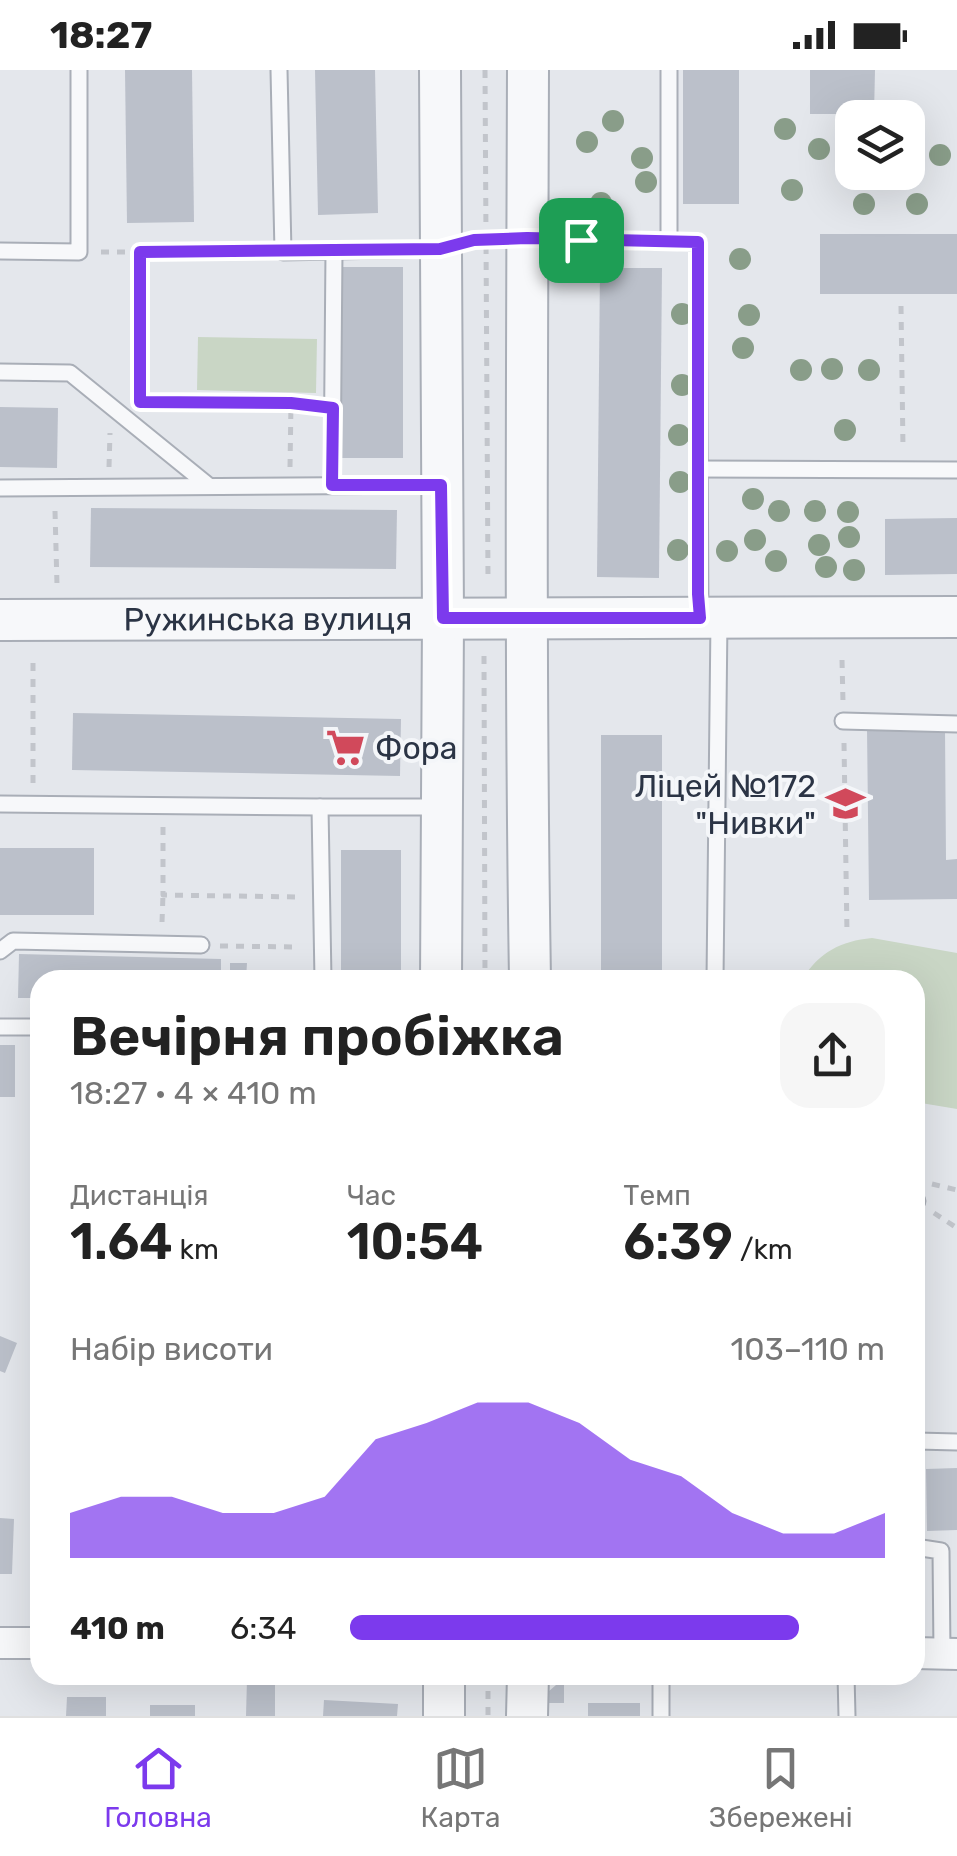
<!DOCTYPE html>
<html lang="uk">
<meta charset="utf-8">
<style>
:root{--surface:#fff;--page:#f6f6f6;--text:#222;--muted:#767676;--line:#e0e0e0;--accent:#7c3aed}
body{margin:0;font-family:Rubik,sans-serif;background:var(--page);color:var(--text);height:100vh;display:flex;flex-direction:column;font-size:38px;white-space:nowrap}
*{box-sizing:border-box;margin:0}
p{font-size:32px;color:var(--muted)}
.icon{flex:none;width:55px;height:55px;fill:none;stroke:currentColor;stroke-width:2;stroke-linecap:round;stroke-linejoin:round}
.map{position:relative;flex:1;overflow:hidden}
.details{position:absolute;left:30px;top:900px;width:895px;height:715px;display:flex;flex-direction:column;background:var(--surface);border-radius:30px;box-shadow:0 10px 40px #0002}
.details>*{flex:none}
.buttons{position:absolute;left:835px;top:30px;display:grid;gap:20px}
.buttons a{display:grid;place-items:center;width:90px;height:90px;border-radius:20px;background:var(--surface);box-shadow:0 10px 40px #0002;font-size:50px}
.pin{position:absolute;display:grid;place-items:center;width:85px;height:85px;color:#fff;margin:-42px;border-radius:20px;box-shadow:0 5px 15px #0006}
.round{display:grid;place-items:center;flex:none;width:105px;height:105px;border-radius:30px;background:var(--page)}
.head{display:flex;align-items:center;justify-content:space-between;height:170px;padding:0 40px}
h1{font-size:55px;font-weight:600;line-height:75px}
.stats{display:grid;grid-template-columns:repeat(3,1fr);gap:15px;height:170px;padding:10px 40px}
.stats div{display:grid;align-content:center}
.stats b{font-size:50px;font-weight:600}
.stats small{font-size:28px;font-weight:400}
.stats p{font-size:28px}
.chart{height:280px;padding:20px 40px}
.chart p{display:flex;justify-content:space-between}
.chart svg{width:100%;height:180px;margin-top:10px;fill:var(--accent);opacity:.7}
ul{padding:0 40px;list-style:none;font-size:32px}
li{display:grid;grid-template-columns:160px 120px 1fr;align-items:center;height:75px}
li i{height:25px;border-radius:12px;background:var(--accent)}
.status{display:flex;justify-content:space-between;align-items:center;height:70px;padding:0 50px;background:var(--surface);direction:ltr}
.status svg{height:28px;fill:currentColor}
.tab-bar{display:flex;justify-content:space-around;align-items:center;height:140px;border-top:2px solid var(--line);background:var(--surface);font-size:28px;color:var(--muted)}
.tab-bar a{display:grid;justify-items:center;gap:5px}
.tab-bar .current{color:var(--accent)}
.map>svg:first-child{display:block}
.green{fill:#c9d6c5}
.building{fill:#bbc0ca}
.lines{fill:none;stroke-linecap:round;stroke-linejoin:round}
.service-casing{stroke:#a9aeb7;stroke-width:19}
.minor-casing{stroke:#a9aeb7;stroke-width:34}
.tertiary-casing{stroke:#a9aeb7;stroke-width:44}
.path{stroke:#c2c5cb;stroke-width:5;stroke-dasharray:8 8;stroke-linecap:butt}
.service{stroke:#f7f8fa;stroke-width:15}
.minor{stroke:#f7f8fa;stroke-width:30}
.tertiary{stroke:#f7f8fa;stroke-width:40}
.tree{fill:#899d89}
.route-casing{stroke:#fff;stroke-width:20}
.route{stroke:#7c3aed;stroke-width:12}
.labels{text-anchor:middle;stroke-width:8;stroke-linejoin:round;paint-order:stroke}
.street-label{font-size:32px;fill:#2b3445;stroke:#f4f6f9}
.poi-label{font-size:32px;fill:#2b3445;stroke:#f4f6f9;text-anchor:start}
</style>
<div class="status"><b>18:27</b><svg viewBox="0 0 49 12"><path d="M0 12V9h3v3zM5 12V6h3v6zM10 12V3h3v9zM15 12V0h3v12zM26 1h20v11H26zM47 4h2v5h-2z"/></svg></div>
<div class="map">
<svg width="957" height="1646" viewBox="0 0 957 1646">
<rect width="100%" height="100%" fill="#e4e7ec"/>
<g class="green">
<polygon points="198,267 317,269 316,323 197,320"/>
<path d="M872 868 957 883V1039L915 1032V910H802C819 882 841 871 872 868Z"/>
</g>
<g class="building">
<polygon points="125,0 192,0 194,152 127,153"/>
<polygon points="315,0 375,0 378,143 318,145"/>
<rect x="683" y="0" width="56" height="134"/>
<polygon points="810,0 875,0 874,44 810,44"/>
<rect x="820" y="164" width="137" height="60"/>
<rect x="341" y="197" width="62" height="191"/>
<polygon points="600,198 662,198 659,508 597,507"/>
<polygon points="0,337 58,338 57,398 0,397"/>
<polygon points="91,438 397,440 396,499 90,497"/>
<polygon points="957,448 957,504 885,505 885,449"/>
<polygon points="73,643 401,649 400,706 72,700"/>
<polygon points="867,659 945,659 946,790 957,789 957,829 869,830"/>
<rect x="601" y="665" width="61" height="245"/>
<rect x="0" y="778" width="94" height="67"/>
<rect x="341" y="780" width="60" height="130"/>
<polygon points="19,884 221,889 221,910 40,910 40,928 18,928"/>
<polygon points="230,893 247,893 246,910 230,910"/>
<rect x="0" y="975" width="15" height="52"/>
<polygon points="0,1266 17,1273 5,1303 0,1301"/>
<polygon points="957,1398 957,1460 927,1461 926,1399"/>
<polygon points="0,1448 14,1449 12,1504 0,1504"/>
<polygon points="247,1609 275,1609 275,1646 246,1646"/>
<polygon points="556,1615 564,1615 564,1633 548,1633 548,1622"/>
<polygon points="67,1627 106,1627 106,1646 66,1646"/>
<polygon points="324,1630 398,1634 397,1646 323,1646"/>
<rect x="588" y="1633" width="52" height="13"/>
<rect x="150" y="1635" width="45" height="11"/>
</g>
<g class="lines">
<defs>
<g id="service">
<polyline points="279,0 283,182 439,179"/>
<polyline points="669,0 669,171"/>
<polyline points="531,168 698,172 700,547"/>
<polyline points="0,181 79,182 79,0"/>
<polyline points="0,302 70,303 209,416"/>
<polyline points="698,399 957,400"/>
<polyline points="332,415 334,181"/>
<polyline points="0,418 441,415"/>
<polyline points="843,651 957,654"/>
<polyline points="0,734 320,737"/>
<polyline points="0,881 13,871 201,875"/>
<polyline points="323,910 320,737 439,737"/>
<polyline points="715,910 719,549"/>
<polyline points="0,957 40,957"/>
<polyline points="915,1131 917,1131"/>
<polyline points="915,1374 917,1371 957,1372"/>
<polyline points="915,1477 941,1481 942,1583"/>
<polyline points="661,1605 661,1646"/>
<polyline points="846,1605 847,1646"/>
</g>
<g id="minor">
<polyline points="0,1573 40,1573"/>
<polyline points="915,1583 957,1584"/>
</g>
<g id="tertiary">
<polyline points="440,0 443,548 441,910"/>
<path d="M528 0C527 303 525 607 530 910"/>
<path id="s1" d="M0 550 957 547"/>
<polyline points="444,1646 444,1605"/>
<polyline points="527,1646 528,1605"/>
</g>
</defs>
<use href="#service" class="service-casing"/>
<use href="#minor" class="minor-casing"/>
<use href="#tertiary" class="tertiary-casing"/>
<g class="path">
<polyline points="485,0 488,510"/>
<polyline points="101,182 260,182"/>
<polyline points="901,236 903,378"/>
<polyline points="140,329 140,182"/>
<polyline points="144,332 291,333"/>
<polyline points="109,397 110,363"/>
<polyline points="290,397 291,333 311,335"/>
<polyline points="55,441 57,515"/>
<polyline points="484,586 485,910"/>
<polyline points="842,590 843,632"/>
<polyline points="33,593 33,716"/>
<polyline points="844,673 847,864"/>
<polyline points="163,757 163,825 299,827"/>
<polyline points="162,852 163,825"/>
<polyline points="220,876 299,877"/>
<polyline points="932,1114 957,1120"/>
<polyline points="934,1143 957,1158"/>
<polyline points="488,1605 488,1646"/>
</g>
<use href="#service" class="service"/>
<use href="#minor" class="minor"/>
<use href="#tertiary" class="tertiary"/>
</g>
<g class="tree">
<circle cx="613" cy="51" r="11"/>
<circle cx="785" cy="59" r="11"/>
<circle cx="587" cy="72" r="11"/>
<circle cx="819" cy="79" r="11"/>
<circle cx="940" cy="85" r="11"/>
<circle cx="642" cy="88" r="11"/>
<circle cx="646" cy="112" r="11"/>
<circle cx="792" cy="120" r="11"/>
<circle cx="601" cy="133" r="11"/>
<circle cx="864" cy="134" r="11"/>
<circle cx="917" cy="134" r="11"/>
<circle cx="740" cy="189" r="11"/>
<circle cx="682" cy="244" r="11"/>
<circle cx="749" cy="245" r="11"/>
<circle cx="743" cy="278" r="11"/>
<circle cx="832" cy="299" r="11"/>
<circle cx="801" cy="300" r="11"/>
<circle cx="869" cy="300" r="11"/>
<circle cx="682" cy="315" r="11"/>
<circle cx="845" cy="360" r="11"/>
<circle cx="679" cy="365" r="11"/>
<circle cx="680" cy="412" r="11"/>
<circle cx="753" cy="429" r="11"/>
<circle cx="779" cy="441" r="11"/>
<circle cx="815" cy="441" r="11"/>
<circle cx="848" cy="442" r="11"/>
<circle cx="849" cy="467" r="11"/>
<circle cx="755" cy="470" r="11"/>
<circle cx="819" cy="475" r="11"/>
<circle cx="678" cy="480" r="11"/>
<circle cx="727" cy="481" r="11"/>
<circle cx="776" cy="491" r="11"/>
<circle cx="826" cy="497" r="11"/>
<circle cx="854" cy="500" r="11"/>
</g>
<g class="lines">
<defs>
<polygon id="route" points="527,168 698,172 698,524 700,548 443,548 441,415 332,415 333,338 291,333 140,332 140,182 440,179 474,170"/>
</defs>
<use href="#route" class="route-casing"/>
<use href="#route" class="route"/>
</g>
<defs>
<symbol id="supermarket-bare" viewBox="-9 -9 18 18"><path d="M-6-5.5h2.5l.6 2H6L4.5 2H-2.5L-4.4-4H-6ZM-1.5 3.2a1.3 1.3 0 1 0 .1 0ZM3 3.2a1.3 1.3 0 1 0 .1 0Z" fill="#d1495b" stroke="#f4f6f9" stroke-width="2.5" paint-order="stroke"/></symbol>
<symbol id="school-bare" viewBox="-9 -9 18 18"><path d="M0-5L7-2L0 1L-7-2ZM-4 1L0 2.5L4 1V4Q0 6-4 4Z" fill="#d1495b" stroke="#f4f6f9" stroke-width="2.5" paint-order="stroke"/></symbol>
</defs>
<g fill-rule="evenodd">
<use href="#supermarket-bare" x="318" y="650" width="55" height="55"/>
<use href="#school-bare" x="818" y="706" width="55" height="55"/>
</g>
<g class="labels">
<g class="street-label">
<text dy="11" stroke="none"><textPath href="#s1" startOffset="268">Ружинська вулиця</textPath></text>
</g>
<g class="poi-label">
<text x="375" y="689">Фора</text>
<text x="816" y="727" text-anchor="end">Ліцей №172<tspan x="816" dy="37">"Нивки"</tspan></text>
</g>
</g>
</svg>
<div class="buttons">
<a><svg class="icon" aria-label="layers" viewBox="0 0 24 24"><path d="M12 4l9 5-9 5-9-5zM3 14l9 5 9-5"/></svg></a>
</div>
<div class="pin" style="left:581px;top:170px;background:#1e9e55"><svg class="icon" aria-label="arrive" viewBox="0 0 24 24"><path d="M6 21V4h12l-3 4 3 4H6"/></svg></div>
<section class="details">
<div class="head"><div><h1>Вечірня пробіжка</h1><p>18:27 · 4 × 410 m</p></div><a class="round"><svg class="icon" aria-label="share" viewBox="0 0 24 24"><path d="M12 15V3M7 8l5-5 5 5M5 13v7h14v-7"/></svg></a></div>
<div class="stats">
<div><p>Дистанція</p><b>1.64<small> km</small></b></div>
<div><p>Час</p><b>10:54</b></div>
<div><p>Темп</p><b>6:39<small> /km</small></b></div>
</div>
<div class="chart"><p><span>Набір висоти</span>103–110 m</p>
<svg viewBox="0 0 160 44" preserveAspectRatio="none"><path d="M0 44V33L10 29L20 29L30 33L40 33L50 29L60 15L70 11L80 6L90 6L100 11L110 20L120 24L130 33L140 38L150 38L160 33V44z"/></svg>
</div>
<ul>
<li><b>410 m</b>6:34<i style="width:84%"></i></li>
</ul>
</section>
</div>
<nav class="tab-bar">
<a class="current"><svg class="icon" aria-label="home" viewBox="0 0 24 24"><path d="M3 11l9-7 9 7M6 9v11h12V9"/></svg>Головна</a>
<a><svg class="icon" aria-label="map" viewBox="0 0 24 24"><path d="M3 6l6-2 6 2 6-2v14l-6 2-6-2-6 2zM9 4v14M15 6v14"/></svg>Карта</a>
<a><svg class="icon" aria-label="saved" viewBox="0 0 24 24"><path d="M7 4h10v16l-5-4-5 4z"/></svg>Збережені</a>
</nav>
